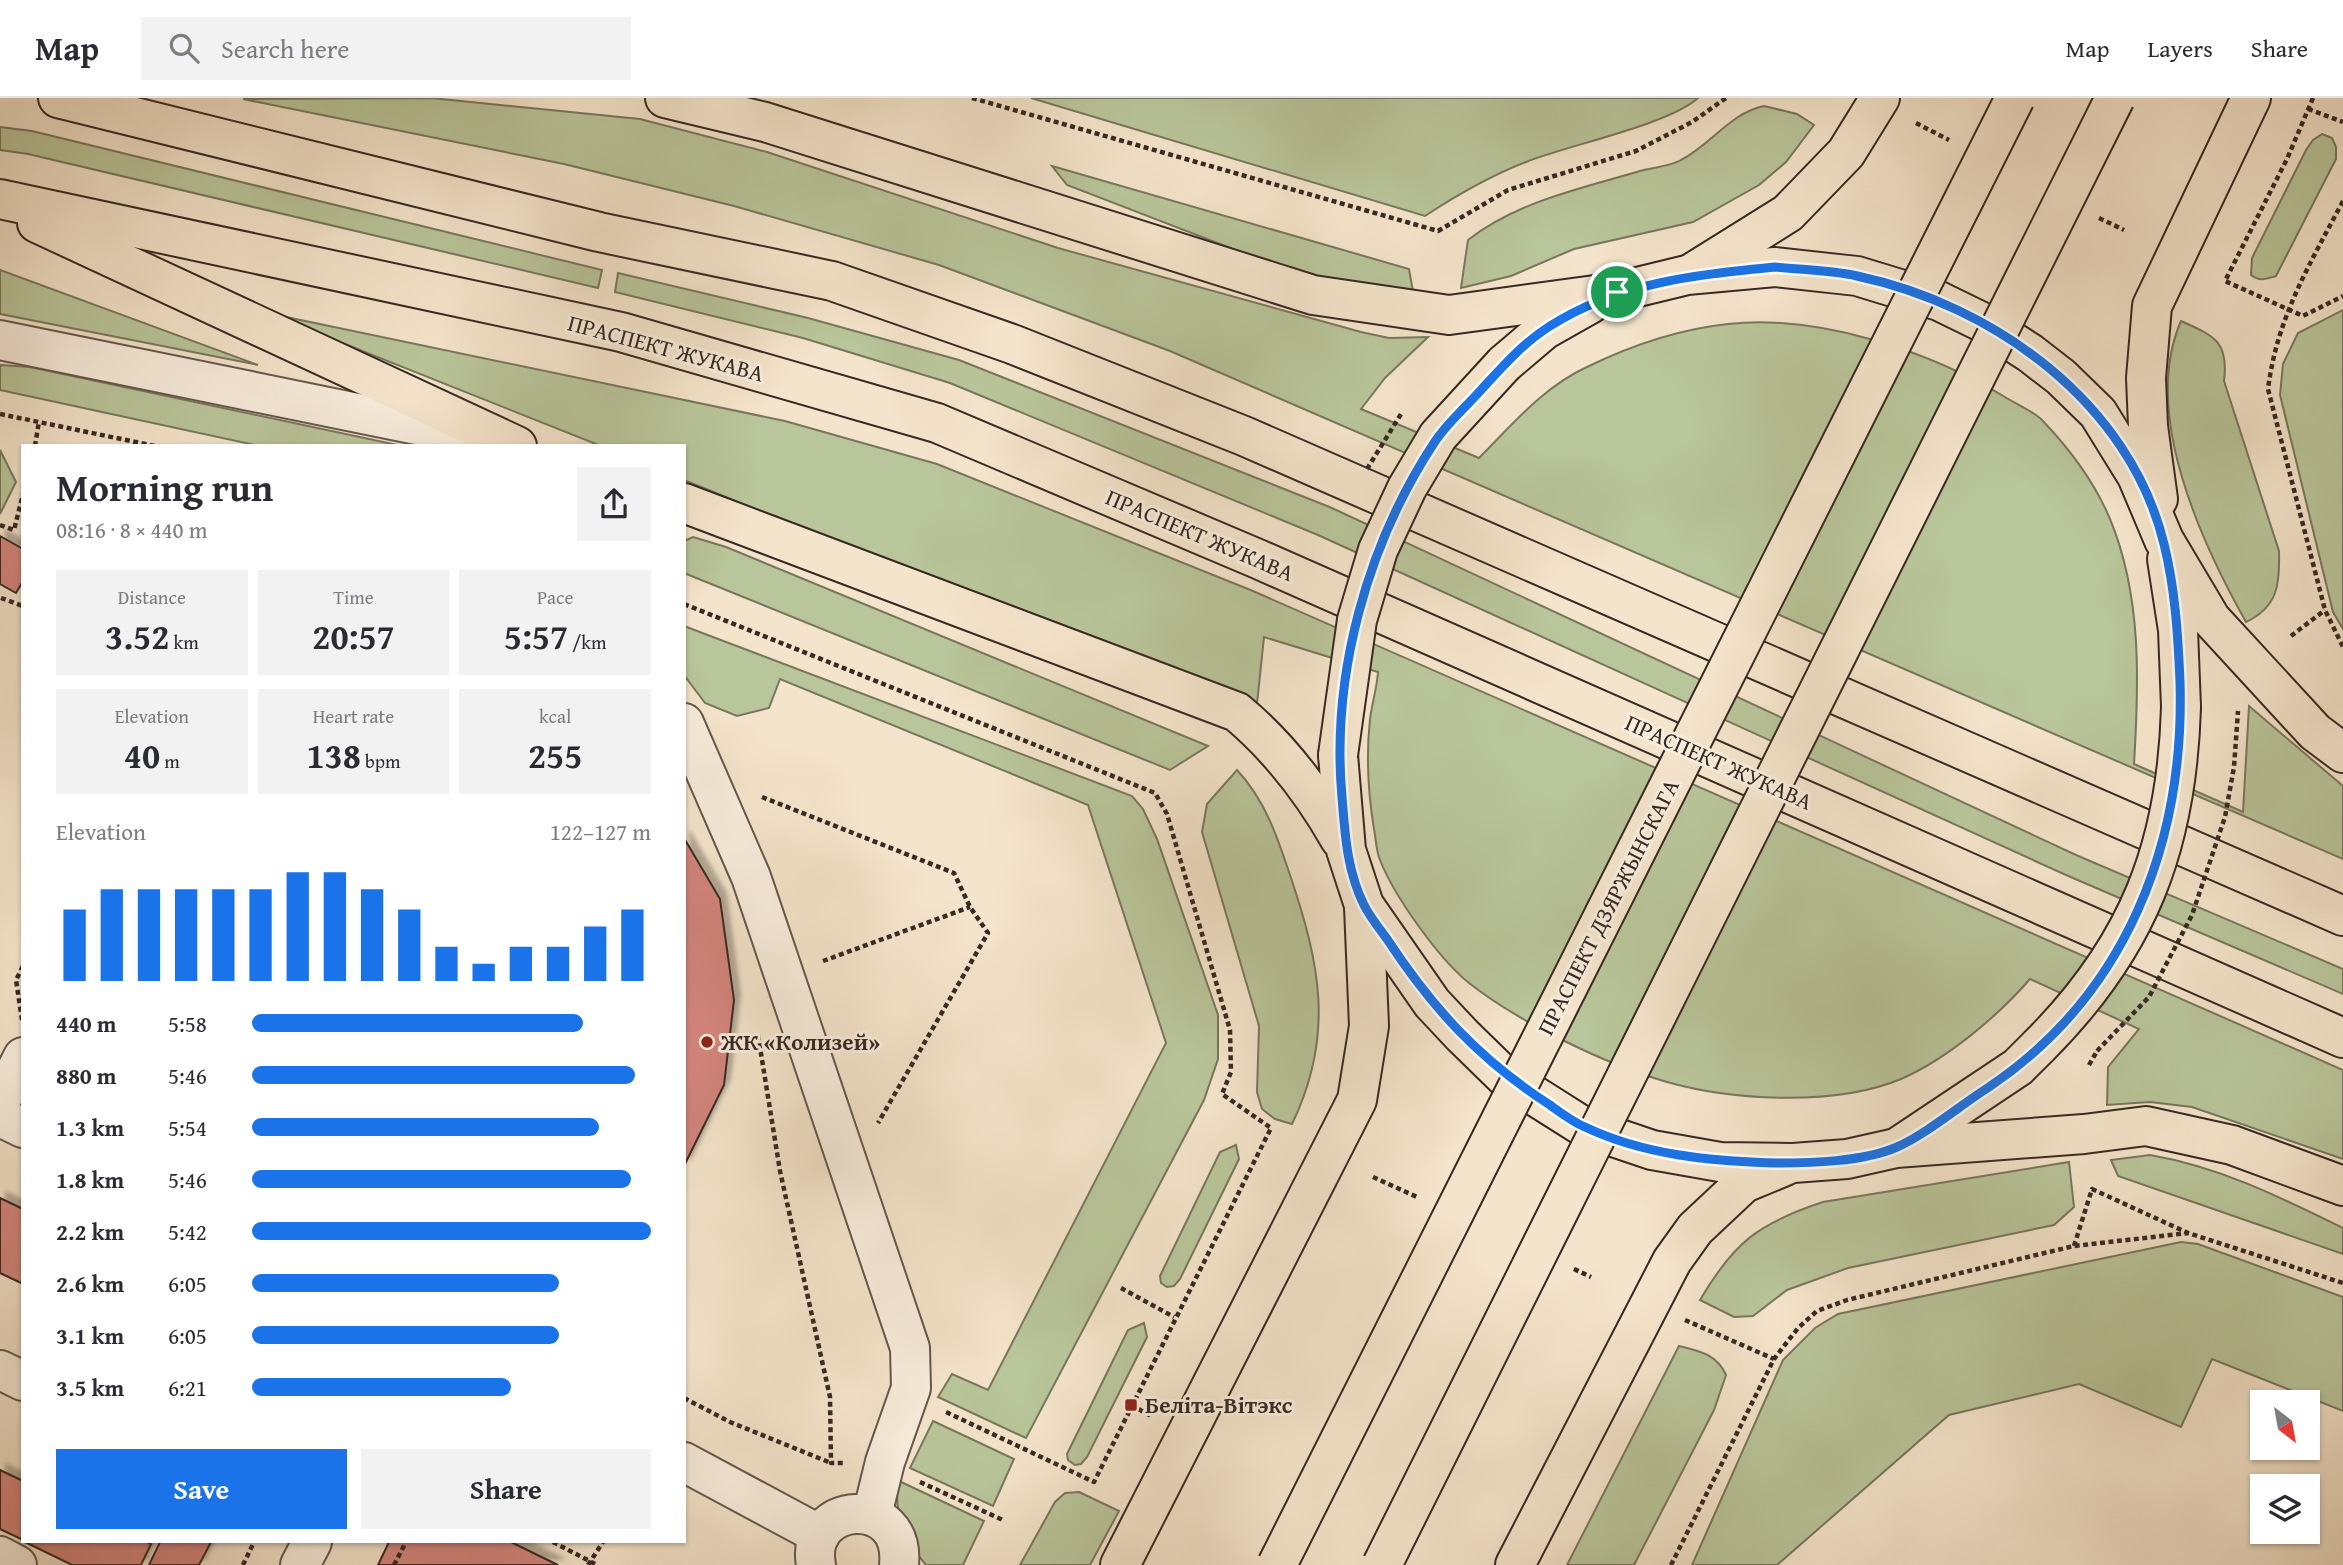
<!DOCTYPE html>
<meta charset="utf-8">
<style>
:root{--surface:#fff;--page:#f2f2f3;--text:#2b2b33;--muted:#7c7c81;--line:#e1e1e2;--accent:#1a73e8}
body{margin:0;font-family:"Gentium Book Plus",serif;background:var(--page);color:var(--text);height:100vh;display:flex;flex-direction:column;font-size:26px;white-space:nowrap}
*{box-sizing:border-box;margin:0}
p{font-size:23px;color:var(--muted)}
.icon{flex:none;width:38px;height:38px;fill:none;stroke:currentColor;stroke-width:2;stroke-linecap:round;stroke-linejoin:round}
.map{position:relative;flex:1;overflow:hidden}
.details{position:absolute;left:21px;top:346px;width:665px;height:1099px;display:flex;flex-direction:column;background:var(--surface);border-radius:0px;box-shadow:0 2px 5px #0004}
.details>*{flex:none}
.needle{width:46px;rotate:149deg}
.tools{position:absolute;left:2250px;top:1292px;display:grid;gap:14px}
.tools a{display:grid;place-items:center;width:70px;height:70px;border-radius:0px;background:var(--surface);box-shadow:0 2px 5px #0004;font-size:35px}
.pin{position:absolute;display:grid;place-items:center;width:60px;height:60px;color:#fff;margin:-30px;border:4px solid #fff;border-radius:50%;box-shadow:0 2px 7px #0007}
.round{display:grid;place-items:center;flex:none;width:74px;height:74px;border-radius:0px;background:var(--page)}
.headline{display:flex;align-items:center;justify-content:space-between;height:119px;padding:0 35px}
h1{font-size:38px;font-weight:600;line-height:52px}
.stats{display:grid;grid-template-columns:repeat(3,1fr);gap:10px;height:119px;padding:7px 35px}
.stats div{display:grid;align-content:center;border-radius:0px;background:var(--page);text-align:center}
.stats b{font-size:35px;font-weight:600}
.stats small{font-size:19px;font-weight:400}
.stats p{font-size:19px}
.chart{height:196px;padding:14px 35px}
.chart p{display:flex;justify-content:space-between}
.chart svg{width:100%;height:126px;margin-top:7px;stroke:var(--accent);stroke-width:6}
.action{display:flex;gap:14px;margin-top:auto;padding:14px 35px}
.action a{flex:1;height:80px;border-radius:0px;background:var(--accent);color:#fff;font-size:28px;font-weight:600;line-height:80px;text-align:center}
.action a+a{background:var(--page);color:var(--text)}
ul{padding:0 35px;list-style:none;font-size:23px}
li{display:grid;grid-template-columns:112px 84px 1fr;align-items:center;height:52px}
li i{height:18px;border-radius:9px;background:var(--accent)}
header{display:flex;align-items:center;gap:42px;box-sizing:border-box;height:98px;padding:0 35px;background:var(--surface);border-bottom:2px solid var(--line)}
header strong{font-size:33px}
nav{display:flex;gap:38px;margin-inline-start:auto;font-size:24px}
.search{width:490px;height:63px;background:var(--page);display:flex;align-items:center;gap:18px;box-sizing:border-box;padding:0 24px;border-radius:0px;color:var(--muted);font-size:26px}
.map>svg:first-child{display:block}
.green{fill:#b9c59a;stroke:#78775e;stroke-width:2}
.building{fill:#d2847c;stroke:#372922;stroke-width:2;filter:url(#shadow)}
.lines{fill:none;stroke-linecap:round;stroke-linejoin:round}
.minor-casing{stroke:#66584c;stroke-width:42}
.major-casing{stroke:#372922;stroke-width:42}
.path{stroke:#372922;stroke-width:4.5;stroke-dasharray:5 3.5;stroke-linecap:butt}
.minor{stroke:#f8eddd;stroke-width:38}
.major{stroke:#f4e4cb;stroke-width:38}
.major-bridge-casing{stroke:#372922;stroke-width:42;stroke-linecap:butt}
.path-bridge{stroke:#372922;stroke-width:4.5;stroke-dasharray:5 3.5;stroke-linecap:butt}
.major-bridge{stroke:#f4e4cb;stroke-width:38}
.route-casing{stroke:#fff;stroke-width:14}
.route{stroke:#1a73e8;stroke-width:9}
.poi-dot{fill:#8f2418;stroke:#f8eddd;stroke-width:2.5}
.labels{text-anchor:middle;stroke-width:6;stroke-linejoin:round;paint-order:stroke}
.street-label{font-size:23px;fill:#372922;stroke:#f8eddd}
.poi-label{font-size:23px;font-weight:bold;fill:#372922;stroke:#f8eddd;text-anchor:start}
</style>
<header>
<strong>Map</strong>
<div class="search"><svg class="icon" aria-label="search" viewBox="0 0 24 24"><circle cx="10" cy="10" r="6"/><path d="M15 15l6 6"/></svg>Search here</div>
<nav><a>Map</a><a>Layers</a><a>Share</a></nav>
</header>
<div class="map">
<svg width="2343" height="1467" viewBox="0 0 2343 1467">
<defs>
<filter id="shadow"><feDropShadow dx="6" dy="-6" stdDeviation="2" flood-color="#0004"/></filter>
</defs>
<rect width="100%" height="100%" fill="#f4e4cb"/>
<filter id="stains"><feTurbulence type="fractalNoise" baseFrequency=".00286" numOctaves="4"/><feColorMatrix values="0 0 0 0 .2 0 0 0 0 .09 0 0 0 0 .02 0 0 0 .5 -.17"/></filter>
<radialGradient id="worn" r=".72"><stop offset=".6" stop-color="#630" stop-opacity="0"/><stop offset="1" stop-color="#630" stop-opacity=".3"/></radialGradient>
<g class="green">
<path d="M431 0 640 21 767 54 1058 150 1361 234 1389 240 1428 239 1385 280 1361 311 1479 360C1512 327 1543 289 1587 269 1630 248 1680 231 1728 226 1818 216 1929 253 2005 299 2016 306 2031 312 2041 321 2068 349 2095 385 2110 421 2142 498 2139 585 2134 666L2243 714 2249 608 2343 688V761L1170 253 939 167 734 108 564 66 243 1Z"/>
<path d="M1031 0H1698C1668 27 1568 47 1526 64 1490 78 1457 97 1425 118Z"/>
<path d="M1764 8 1797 16 1814 27 1786 64 1759 87 1693 124 1574 151 1511 178 1461 190 1468 142C1516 104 1582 90 1640 73 1653 69 1669 69 1681 62 1712 46 1730 15 1764 8Z"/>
<polygon points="0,29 32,33 602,172 598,190 28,56 0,52"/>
<path d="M2322 36 2332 40 2336 49V61L2276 178C2266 181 2260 184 2251 177L2252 160 2306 52 2313 42Z"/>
<polygon points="1052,68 1409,171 1414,199 1298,176 1067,87"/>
<polygon points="0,172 258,267 0,216"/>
<polygon points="618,175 808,220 959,262 1332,410 2076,757 2343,871 2343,896 2066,777 1318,437 950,285 803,240 615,194"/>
<polygon points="2343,212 2343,531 2333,514 2280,297 2283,266 2298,235"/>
<path d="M267 215 785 323 937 366 1253 493 2343 972V1061L2192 1009 2150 1004 2107 1007 2108 969 2139 931 2030 881C1998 918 1947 961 1901 981 1837 1008 1734 1003 1667 984 1605 966 1520 925 1469 885 1439 861 1394 798 1380 762 1376 753 1376 741 1374 731 1368 695 1366 658 1370 621 1372 605 1377 590 1378 574L1264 539 1256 615 684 382V348H601Z"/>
<path d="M2181 223C2214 238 2229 243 2224 283L2279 453C2280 486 2278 509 2246 524 2200 442 2141 315 2181 223Z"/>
<polygon points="0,267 30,269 402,348 259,348 0,292"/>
<polygon points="0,352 16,384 0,416"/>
<polygon points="693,439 726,449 1208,648 1170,672 684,475 684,443"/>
<polygon points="684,528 1132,698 1143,711 1157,741 1218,917 1218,961 1204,1002 1026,1340 938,1299 952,1276 988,1292 1166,945 1088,707 780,581 769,610 737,618 705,605 684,577"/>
<path d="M1237 672C1265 702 1277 738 1290 777 1320 866 1335 937 1292 1026L1275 1021 1262 1011 1257 994 1259 928 1202 734 1207 706Z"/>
<polygon points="1236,1047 1239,1061 1180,1181 1174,1188 1167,1189 1161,1185 1160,1178 1220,1054"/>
<path d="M2150 1057C2220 1069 2280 1099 2343 1130V1156L2118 1078 2111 1062Z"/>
<path d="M2069 1064 2074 1109 2054 1127 1848 1170 1787 1192 1753 1218 1734 1219 1700 1202C1734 1144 1759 1125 1823 1104Z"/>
<polygon points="2181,1144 2198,1146 2343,1199 2343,1313 2212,1261 2181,1329 2079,1286 1949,1317 1777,1467 1692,1467 1783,1262 1815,1230 1838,1216"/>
<polygon points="1144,1225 1147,1239 1087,1359 1081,1366 1075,1367 1068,1362 1067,1356 1128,1232"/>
<path d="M1679 1248C1699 1253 1717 1256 1726 1277L1714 1312 1634 1467H1567Z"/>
<polygon points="933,1323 1014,1361 993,1408 910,1370"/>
<path d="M899 1383 984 1423 963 1467H926C906 1444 892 1412 899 1383Z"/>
<polygon points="1079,1394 1119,1413 1090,1467 1020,1467 1055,1404 1065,1395"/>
</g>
<g class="building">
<polygon points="0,438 23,451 23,483 16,495 0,486"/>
<polygon points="684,740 720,801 734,902 724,987 684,1068"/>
<polygon points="0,1100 23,1111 23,1186 0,1175"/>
<polygon points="0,1372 23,1383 23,1442 0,1431"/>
<polygon points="25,1444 147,1444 151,1446 141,1467 72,1467"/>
<polygon points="160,1444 211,1444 199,1467 149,1467"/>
<polygon points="389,1444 511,1444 558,1467 378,1467"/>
</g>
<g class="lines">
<defs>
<g id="minor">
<polyline points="0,242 485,341"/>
<polyline points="684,625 751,779 910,1250 911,1290 885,1364 872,1417"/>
<polyline points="0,1004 23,959"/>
<polyline points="0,1019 23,1030"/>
<polyline points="0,1272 23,1283"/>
<polyline points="684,1364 820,1437"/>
<polyline points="0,1458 17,1467"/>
<polyline points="300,1467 312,1444"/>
<path d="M816 1467C804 1403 906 1395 899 1467"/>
</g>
<g id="major">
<polyline points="58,0 599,134 832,183 1012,246 1244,338 2343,818"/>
<polyline points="665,0 765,24 1313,197 1449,217 1617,194 1687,177 1775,169 1857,178 1939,203 1982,224 2030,255 2061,279 2098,315 2137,378 2164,442 2211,521 2315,634 2343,655"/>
<polyline points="0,101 621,234 937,325 1258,461 2343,940"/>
<polyline points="37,125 517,348"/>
<polyline points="1695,173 1788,115 1846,55 1880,0"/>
<polyline points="1504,266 1544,232 1590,206"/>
<polyline points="2158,401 2148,328 2146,280 2152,208 2251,0"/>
<path d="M684 405 1237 614C1280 650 1312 692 1340 741"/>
<polyline points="2167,461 2178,532 2181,609"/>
<polyline points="1338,657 1346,752 1364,807 1432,905 1462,937 1505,979 1584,1029 1652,1052 1720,1064 1793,1065 1847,1061 1896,1050 2084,1036 2146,1028 2232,1047 2343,1088"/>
<polyline points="1898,1049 2018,969 2039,948"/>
<polyline points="1120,1467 1357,1002 1369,928 1364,809"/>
<polyline points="1515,1467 1672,1163 1695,1131 1744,1085 1785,1068"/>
</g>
</defs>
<use href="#minor" class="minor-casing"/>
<use href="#major" class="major-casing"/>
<g class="path">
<polyline points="972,0 1438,133 1508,92 1636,53 1692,24 1726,0"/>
<polyline points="2313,0 2287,61 2225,183 2303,218 2343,198"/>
<polyline points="2308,11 2343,24"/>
<polyline points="1916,25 1949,42"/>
<path d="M2343 103C2310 166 2277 219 2268 291L2325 512 2343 549"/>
<polyline points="2099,120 2124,132"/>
<polyline points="0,316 155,348"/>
<polyline points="35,348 39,323"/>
<polyline points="0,427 14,432 23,396"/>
<polyline points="1,500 23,508"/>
<polyline points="684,506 1155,695 1167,716 1230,932 1231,974 1222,996 1271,1030 1094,1384 946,1314"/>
<polyline points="2291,538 2325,512"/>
<polyline points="762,699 954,775 970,809 988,835 878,1025"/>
<polyline points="823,863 970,809"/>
<polyline points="22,922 16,882 23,868"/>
<polyline points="758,937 780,1073 830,1299 831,1365 843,1365"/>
<polyline points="2089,967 2097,953"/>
<polyline points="1373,1079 1417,1099"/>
<polyline points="2074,1148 2092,1091 2188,1135 2343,1185"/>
<polyline points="1574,1171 1591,1179"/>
<polyline points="1121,1190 1174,1219"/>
<polyline points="1685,1222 1774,1261"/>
<polyline points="684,1300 730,1324 831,1365"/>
<polyline points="1131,1307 1151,1318"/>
<polyline points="920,1384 1005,1423"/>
<polyline points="553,1444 597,1467"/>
<polyline points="243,1467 254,1444"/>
<polyline points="394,1467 406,1444"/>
<polyline points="588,1467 603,1444"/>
<polyline points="1671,1467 1774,1261 1798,1230 1817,1213 1847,1202 2074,1148 2188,1135"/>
</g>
<use href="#minor" class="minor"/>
<use href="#major" class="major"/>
<defs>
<g id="major-bridge">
<polyline points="1338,657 1357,522 1378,452 1407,390 1438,338 1504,266"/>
<path d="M2039 948C2138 849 2177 749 2181 609"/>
<polyline points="1277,1467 2015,0"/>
<polyline points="1382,1467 2115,0"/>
</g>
</defs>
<use href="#major-bridge" class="major-bridge-casing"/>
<g class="path-bridge">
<polyline points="1367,371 1401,316"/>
<polyline points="2097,953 2149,899 2192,817 2225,719 2234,669 2238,613"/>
</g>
<use href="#major-bridge" class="major-bridge"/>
</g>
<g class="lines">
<defs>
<path id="route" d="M1775 169C1802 172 1831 172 1857 178 1994 207 2130 305 2164 446 2175 490 2178 537 2180 583 2185 744 2127 896 1989 989 1962 1006 1925 1037 1897 1049 1863 1064 1810 1065 1774 1065 1710 1063 1644 1057 1585 1029 1573 1024 1561 1015 1550 1007 1480 962 1433 911 1387 841 1379 830 1370 819 1364 807 1347 773 1345 736 1342 699 1331 577 1367 447 1434 345 1446 326 1465 310 1480 293 1502 269 1523 245 1550 228 1619 184 1696 177 1775 169Z"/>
</defs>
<use href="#route" class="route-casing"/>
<use href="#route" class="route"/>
</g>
<g class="poi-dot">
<circle cx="707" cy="944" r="7"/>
<rect x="1124" y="1300" width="14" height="14" rx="3.5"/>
</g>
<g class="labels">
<g class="street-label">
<text transform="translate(666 250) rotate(15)" y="8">ПРАСПЕКТ ЖУКАВА</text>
<text transform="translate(1200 437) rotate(23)" y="8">ПРАСПЕКТ ЖУКАВА</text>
<text transform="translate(1719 664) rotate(24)" y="8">ПРАСПЕКТ ЖУКАВА</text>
<text transform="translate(1608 809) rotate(-63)" y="8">ПРАСПЕКТ ДЗЯРЖЫНСКАГА</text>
</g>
<g class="poi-label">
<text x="721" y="952">ЖК «Колизей»</text>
<text x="1145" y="1315">Беліта-Вітэкс</text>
</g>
</g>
<rect width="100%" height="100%" filter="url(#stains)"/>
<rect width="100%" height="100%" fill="url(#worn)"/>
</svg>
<div class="tools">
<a><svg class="needle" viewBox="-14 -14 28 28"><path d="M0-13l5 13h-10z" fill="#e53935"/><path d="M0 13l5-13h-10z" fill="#7c7c81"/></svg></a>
<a><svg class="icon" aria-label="layers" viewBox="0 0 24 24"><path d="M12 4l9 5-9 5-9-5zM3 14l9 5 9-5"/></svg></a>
</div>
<div class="pin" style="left:1617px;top:194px;background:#1e9e55"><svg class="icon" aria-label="arrive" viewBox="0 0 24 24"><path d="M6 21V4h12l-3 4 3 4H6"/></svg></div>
<section class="details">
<div class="headline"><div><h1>Morning run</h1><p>08:16 · 8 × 440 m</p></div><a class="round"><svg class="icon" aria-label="share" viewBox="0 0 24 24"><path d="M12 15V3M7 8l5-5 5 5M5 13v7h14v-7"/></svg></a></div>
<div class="stats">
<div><p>Distance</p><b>3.52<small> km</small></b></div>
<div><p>Time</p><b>20:57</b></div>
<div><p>Pace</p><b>5:57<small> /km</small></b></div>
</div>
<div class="stats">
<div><p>Elevation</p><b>40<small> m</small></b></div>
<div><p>Heart rate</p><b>138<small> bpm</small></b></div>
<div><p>kcal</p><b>255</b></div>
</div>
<div class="chart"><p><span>Elevation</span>122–127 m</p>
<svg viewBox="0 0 160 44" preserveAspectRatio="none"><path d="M5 44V19M15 44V12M25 44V12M35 44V12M45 44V12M55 44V12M65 44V6M75 44V6M85 44V12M95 44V19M105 44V32M115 44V38M125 44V32M135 44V32M145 44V25M155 44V19"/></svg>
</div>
<ul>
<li><b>440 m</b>5:58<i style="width:83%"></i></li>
<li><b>880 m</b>5:46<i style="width:96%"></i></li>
<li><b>1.3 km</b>5:54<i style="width:87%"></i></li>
<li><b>1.8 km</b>5:46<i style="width:95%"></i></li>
<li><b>2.2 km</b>5:42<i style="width:100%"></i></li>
<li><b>2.6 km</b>6:05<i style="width:77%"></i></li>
<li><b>3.1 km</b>6:05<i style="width:77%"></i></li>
<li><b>3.5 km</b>6:21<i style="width:65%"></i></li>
</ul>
<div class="action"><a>Save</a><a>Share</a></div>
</section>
</div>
